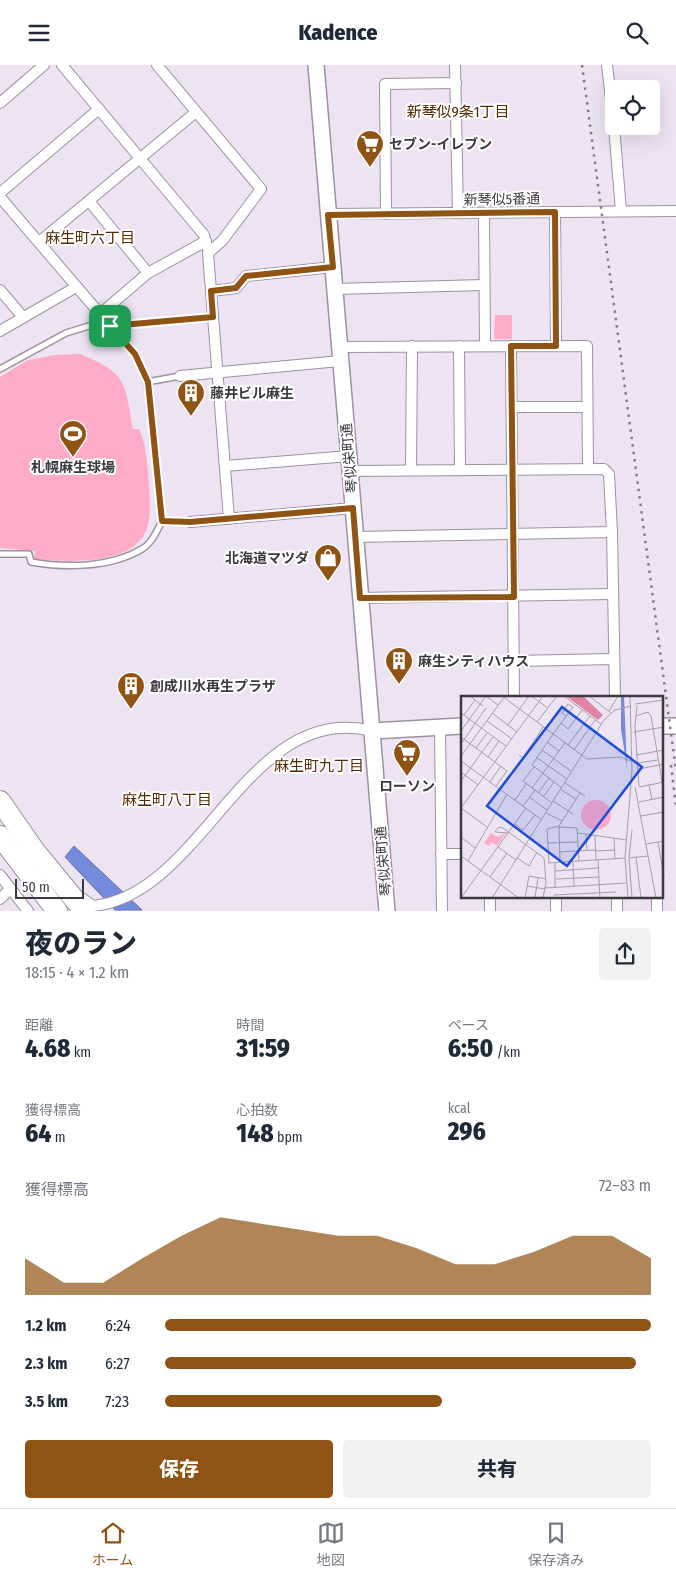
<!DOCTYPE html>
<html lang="ja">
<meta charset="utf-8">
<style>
:root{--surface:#fff;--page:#f2f2f3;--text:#1f2937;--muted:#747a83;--line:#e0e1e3;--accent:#8f5313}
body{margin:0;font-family:"Fira Sans Condensed","Noto Sans JP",sans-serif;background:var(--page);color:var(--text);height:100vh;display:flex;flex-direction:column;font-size:19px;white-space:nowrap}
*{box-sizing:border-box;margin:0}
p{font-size:16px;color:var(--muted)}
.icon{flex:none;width:28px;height:28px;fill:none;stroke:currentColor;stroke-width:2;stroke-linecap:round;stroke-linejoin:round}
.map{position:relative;height:846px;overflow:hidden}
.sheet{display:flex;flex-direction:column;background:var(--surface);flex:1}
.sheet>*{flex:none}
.controls{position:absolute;left:605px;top:15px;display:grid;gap:10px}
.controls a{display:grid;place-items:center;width:55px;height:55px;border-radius:5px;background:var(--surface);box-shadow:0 5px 20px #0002;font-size:25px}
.scale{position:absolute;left:15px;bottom:12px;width:69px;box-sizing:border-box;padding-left:5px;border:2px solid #3c383f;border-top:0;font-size:14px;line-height:18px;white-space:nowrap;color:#3c383f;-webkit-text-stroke:4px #fff;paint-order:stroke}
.pin{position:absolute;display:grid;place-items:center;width:42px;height:42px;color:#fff;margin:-21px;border-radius:10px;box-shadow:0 2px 8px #0006}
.round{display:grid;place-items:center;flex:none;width:52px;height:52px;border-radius:5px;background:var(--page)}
.head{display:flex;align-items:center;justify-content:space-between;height:85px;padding:0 25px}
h1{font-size:28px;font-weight:800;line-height:38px}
.stats{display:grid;grid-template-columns:repeat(3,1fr);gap:8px;height:85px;padding:5px 25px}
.stats div{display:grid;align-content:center}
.stats b{font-size:25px;font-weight:800}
.stats small{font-size:14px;font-weight:400}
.stats p{font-size:14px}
.chart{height:140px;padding:10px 25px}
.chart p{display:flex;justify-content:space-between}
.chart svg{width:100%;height:90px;margin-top:5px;fill:var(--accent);opacity:.7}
.primary-button{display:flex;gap:10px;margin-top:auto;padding:10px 25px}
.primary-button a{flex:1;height:58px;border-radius:5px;background:var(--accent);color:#fff;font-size:20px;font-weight:800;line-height:58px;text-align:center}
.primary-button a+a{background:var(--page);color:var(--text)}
ul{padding:0 25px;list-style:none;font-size:16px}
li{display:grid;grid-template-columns:80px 60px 1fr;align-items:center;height:38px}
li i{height:12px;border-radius:6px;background:var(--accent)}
header{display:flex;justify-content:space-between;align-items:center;height:65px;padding:0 25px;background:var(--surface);font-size:22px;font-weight:800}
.tabs{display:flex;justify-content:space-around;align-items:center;height:70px;border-top:1px solid var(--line);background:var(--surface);font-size:14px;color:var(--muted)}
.tabs a{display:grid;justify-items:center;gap:2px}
.tabs .selected{color:var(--accent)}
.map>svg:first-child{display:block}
.green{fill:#feabc9}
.water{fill:#748bdb;stroke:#6372ac}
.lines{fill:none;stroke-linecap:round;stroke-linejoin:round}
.lane-casing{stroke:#9b91a1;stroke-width:8}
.street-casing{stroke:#9b91a1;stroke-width:12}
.secondary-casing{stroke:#9b91a1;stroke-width:18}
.highway-casing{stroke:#9b91a1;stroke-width:22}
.lane{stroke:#fff;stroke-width:5}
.street{stroke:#fff;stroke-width:10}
.secondary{stroke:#fff;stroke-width:15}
.highway{stroke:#fff;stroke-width:20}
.rail{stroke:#837c87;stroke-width:2.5;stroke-dasharray:2.5 5;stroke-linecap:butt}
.route-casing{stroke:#fff;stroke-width:10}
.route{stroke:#8f5313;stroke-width:6}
.labels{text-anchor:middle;stroke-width:4;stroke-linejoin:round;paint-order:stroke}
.poi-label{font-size:14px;font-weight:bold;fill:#3c383f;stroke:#fff;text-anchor:start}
.street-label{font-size:14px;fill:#3c383f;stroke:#fff}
.neighbourhood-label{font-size:15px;fill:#532b00;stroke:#fff}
.inset-road{fill:none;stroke:#a69fab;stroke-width:1}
.view{fill:#1d4ed8;fill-opacity:0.15;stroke:#1d4ed8;stroke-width:2.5}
.inset-edge{fill:none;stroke:#3c383f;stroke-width:2.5}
</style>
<header><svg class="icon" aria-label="menu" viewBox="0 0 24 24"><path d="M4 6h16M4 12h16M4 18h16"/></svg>Kadence<svg class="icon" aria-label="search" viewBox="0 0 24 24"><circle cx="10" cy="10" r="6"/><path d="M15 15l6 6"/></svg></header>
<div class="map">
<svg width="676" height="846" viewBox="0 0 676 846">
<rect width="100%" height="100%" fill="#ede3f3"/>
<g class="green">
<polygon points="495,250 512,250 512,274 494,274"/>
<path d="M80 289C127 308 125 317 133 364H139C147 382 148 404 149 424 150 436 151 454 146 466 131 501 66 497 34 494L35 486 0 483V312L28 295 55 290Z"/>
</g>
<polygon class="water" points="74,781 142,845 115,845 65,792"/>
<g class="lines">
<defs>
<g id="lane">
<polyline points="100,249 109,261 213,252"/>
<path d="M0 304 66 268 89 261H109L135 289 147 317 162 456C157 466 152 478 142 484 110 503 66 503 31 497L29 489H0"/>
<polyline points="147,317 180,311"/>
<polyline points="162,456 190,457"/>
</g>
<g id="street">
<polyline points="62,0 204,170 207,182"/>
<polyline points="157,0 261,124 222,176 208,188 229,454"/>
<polyline points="455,0 458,148"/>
<polyline points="607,0 614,60"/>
<polyline points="0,38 44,0"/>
<polyline points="614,61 621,146"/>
<polyline points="0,128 99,44"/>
<polyline points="0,132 100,249 148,208 206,176"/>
<polyline points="89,136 148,208"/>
<polyline points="555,147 556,281"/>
<polyline points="484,148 485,281"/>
<polyline points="328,149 676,146"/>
<polyline points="386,149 385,19 456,18"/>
<polyline points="39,177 196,47"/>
<polyline points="334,224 484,220"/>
<polyline points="0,225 23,252"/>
<polyline points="211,226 236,223 246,211 333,202"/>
<polyline points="0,266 76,222"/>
<polyline points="459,281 460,405"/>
<polyline points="511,281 514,632"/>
<polyline points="339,282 587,281 588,404"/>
<polyline points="180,311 340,296"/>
<polyline points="512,342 587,342"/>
<polyline points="225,401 349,391"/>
<polyline points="411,405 412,281"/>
<polyline points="350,406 604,404 609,409 612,467 615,632"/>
<polyline points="190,457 353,443"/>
<polyline points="355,472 612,467"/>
<polyline points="360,533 612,529"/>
<polyline points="514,596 614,594"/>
<polyline points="440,661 442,846"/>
<polyline points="441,789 462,789"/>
<polyline points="0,810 28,846"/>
<polyline points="490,832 490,846"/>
<polyline points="556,832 556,846"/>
<polyline points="617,832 617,846"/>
<polyline points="657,832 657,846"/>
<path d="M82 833 93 841C203 831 247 635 372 666"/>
<polyline points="0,834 10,824"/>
</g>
<g id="secondary">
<polyline points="316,0 387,846"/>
<polyline points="662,661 676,661"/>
<polyline points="372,666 462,661"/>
</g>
<g id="highway">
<polyline points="0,736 34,785 84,846"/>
<polyline points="0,771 57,846"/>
</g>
</defs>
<use href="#lane" class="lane-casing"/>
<use href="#street" class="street-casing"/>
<use href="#secondary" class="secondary-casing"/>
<use href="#highway" class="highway-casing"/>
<use href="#lane" class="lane"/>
<use href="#street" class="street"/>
<use href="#secondary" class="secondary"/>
<use href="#highway" class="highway"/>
<g class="rail">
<polyline points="582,0 676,706"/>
<polyline points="671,700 676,742"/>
</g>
</g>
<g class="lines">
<defs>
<polygon id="route" points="555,147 556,281 511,281 514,532 360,533 353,443 190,457 162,456 148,317 135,289 110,261 213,252 211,226 236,223 246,211 333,202 328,150"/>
</defs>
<use href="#route" class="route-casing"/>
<use href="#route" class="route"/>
</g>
<defs>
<symbol id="supermarket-pin" viewBox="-11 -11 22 30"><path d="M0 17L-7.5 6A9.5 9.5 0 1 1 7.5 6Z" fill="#8f5313" stroke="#fff"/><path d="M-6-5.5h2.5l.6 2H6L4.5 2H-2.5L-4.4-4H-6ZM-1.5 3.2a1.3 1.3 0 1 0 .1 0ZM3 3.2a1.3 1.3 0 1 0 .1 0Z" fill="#fff"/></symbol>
<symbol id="building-pin" viewBox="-11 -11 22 30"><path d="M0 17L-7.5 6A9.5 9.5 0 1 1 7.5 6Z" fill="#8f5313" stroke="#fff"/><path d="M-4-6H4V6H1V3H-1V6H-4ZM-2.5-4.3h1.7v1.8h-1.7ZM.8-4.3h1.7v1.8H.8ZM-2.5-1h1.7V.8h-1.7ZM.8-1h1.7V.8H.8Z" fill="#fff"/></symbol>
<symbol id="stadium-pin" viewBox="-11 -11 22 30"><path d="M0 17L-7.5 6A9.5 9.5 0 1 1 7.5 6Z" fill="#8f5313" stroke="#fff"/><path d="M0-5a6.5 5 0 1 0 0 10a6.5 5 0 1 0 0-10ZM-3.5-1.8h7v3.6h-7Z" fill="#fff"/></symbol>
<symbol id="shop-pin" viewBox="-11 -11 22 30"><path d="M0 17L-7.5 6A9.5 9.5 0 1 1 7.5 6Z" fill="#8f5313" stroke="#fff"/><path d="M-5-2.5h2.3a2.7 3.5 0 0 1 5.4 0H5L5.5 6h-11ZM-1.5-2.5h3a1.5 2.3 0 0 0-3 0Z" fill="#fff"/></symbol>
</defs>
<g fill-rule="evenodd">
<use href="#supermarket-pin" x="354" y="63" width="32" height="43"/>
<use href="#building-pin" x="175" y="312" width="32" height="43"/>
<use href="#stadium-pin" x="57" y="353" width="32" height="43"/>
<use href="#shop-pin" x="312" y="477" width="32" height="43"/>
<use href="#building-pin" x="383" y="580" width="32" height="43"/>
<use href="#building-pin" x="115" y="605" width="32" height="43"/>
<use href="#supermarket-pin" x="391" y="672" width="32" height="43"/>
</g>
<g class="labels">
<g class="poi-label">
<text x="389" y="84">セブン-イレブン</text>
<text x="210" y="333">藤井ビル麻生</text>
<text x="73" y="407" text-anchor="middle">札幌麻生球場</text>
<text x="309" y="498" text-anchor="end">北海道マツダ</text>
<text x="418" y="601">麻生シティハウス</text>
<text x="150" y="626">創成川水再生プラザ</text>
<text x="407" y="726" text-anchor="middle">ローソン</text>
</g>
<g class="street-label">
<text transform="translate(502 134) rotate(-1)" y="5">新琴似5番通</text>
<text transform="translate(349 393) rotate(-95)" y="5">琴似栄町通</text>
<text transform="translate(383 796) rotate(-95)" y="5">琴似栄町通</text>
</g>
<g class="neighbourhood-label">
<text x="458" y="52">新琴似9条1丁目</text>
<text x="90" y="178">麻生町六丁目</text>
<text x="319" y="706">麻生町九丁目</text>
<text x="167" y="740">麻生町八丁目</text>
</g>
</g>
<g transform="translate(461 631)">
<rect width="202" height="202" fill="#ede3f3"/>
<path d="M120 119a15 15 0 1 1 30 0a15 15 0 1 1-30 0ZM30 137 36 141 45 137 36 150 31 146 28 150 23 147Z" fill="#feabc9"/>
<path d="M105 0H122L142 19 137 24Z" fill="#e283a6"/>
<path d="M160 0H163L166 72 160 33Z" fill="#748bdb"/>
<path class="inset-road" d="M9 0 22 10M25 0 37 9M41 0 126 63 159 61 170 65M70 0 87 12M103 0 140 28M128 0 150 17M174 8 203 4M176 10 174 30 178 90M148 15 157 0M0 17 45 50M31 17 56 36M3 19 14 4M175 20 187 16 190 20 203 97M26 25 51 43M76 26 96 0M100 27 107 33 121 14M47 29 68 0M0 35 25 0M173 36 203 31M92 38 71 69 101 92M92 38 112 11 107 8 101 17 105 20M0 41 34 66M86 46 98 55M0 48 25 12M107 49 129 20M15 52 26 37M81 54 111 76M113 54 134 24M58 59 62 62 82 31M175 59 203 54M0 60 44 0M27 61 38 45M75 61 106 83M0 65 81 124M34 66 46 75 35 90M177 67 197 64M73 71 62 85 91 107M178 73 203 68M0 76 17 89M0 85 32 41M29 86 40 70M104 87 124 100M188 89 191 104M174 91 195 202M178 91 203 86M71 92 104 47M99 93 115 103M77 97 88 82M68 101 86 114M82 101 93 86M54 104 65 88M92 105 112 118M178 106 203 101M62 110 74 94M0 112 82 0M0 112 26 131M85 117 101 125M180 120 203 116M54 128 62 134 74 119M98 130 99 166M97 131 116 132 118 165M47 137 34 136 38 131 42 132 83 162 85 186 82 202M117 137 166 144M125 139 126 155M134 140 135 164M0 141 14 152M153 142 154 163M197 146 203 181M87 147 117 146M185 148 203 145M37 151 55 164M135 155 154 154M98 156 135 154M0 160 40 189M175 161 180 202M56 162 68 170 76 156M168 162 187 160M137 164 139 202M7 165 46 98M112 166 113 191M87 167 164 162M88 167 86 133 98 130 119 97M94 175 137 172M29 181 46 157M95 183 138 181M40 189 58 202M66 190 84 193M84 192 165 187M94 192V167M93 199 155 196M74 201 77 182M0 202 65 112M31 202 143 24 154 14 170 10M64 202 68 180 85 183M167 202 164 162 171 75 169 0M171 202 168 162 171 134"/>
<path class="view" d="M101 11 181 71 106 170 26 110Z"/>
<rect width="202" height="202" class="inset-edge"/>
</g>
</svg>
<div class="controls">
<a><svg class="icon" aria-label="locate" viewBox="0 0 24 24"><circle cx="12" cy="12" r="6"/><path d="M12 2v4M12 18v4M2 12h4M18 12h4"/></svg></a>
</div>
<div class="scale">50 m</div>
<div class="pin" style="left:110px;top:261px;background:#1e9e55"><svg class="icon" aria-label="arrive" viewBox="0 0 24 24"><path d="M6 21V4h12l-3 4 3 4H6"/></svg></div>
</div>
<section class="sheet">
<div class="head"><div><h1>夜のラン</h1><p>18:15 · 4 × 1.2 km</p></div><a class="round"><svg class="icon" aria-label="share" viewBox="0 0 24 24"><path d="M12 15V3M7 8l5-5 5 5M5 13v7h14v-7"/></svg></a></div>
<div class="stats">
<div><p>距離</p><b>4.68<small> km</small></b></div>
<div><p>時間</p><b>31:59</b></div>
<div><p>ペース</p><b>6:50<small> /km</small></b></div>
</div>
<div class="stats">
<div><p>獲得標高</p><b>64<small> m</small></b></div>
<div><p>心拍数</p><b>148<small> bpm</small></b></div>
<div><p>kcal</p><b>296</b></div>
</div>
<div class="chart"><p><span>獲得標高</span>72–83 m</p>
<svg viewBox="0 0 160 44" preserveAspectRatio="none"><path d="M0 44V26L10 38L20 38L30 26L40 15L50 6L60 9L70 12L80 15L90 15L100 21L110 29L120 29L130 23L140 15L150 15L160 26V44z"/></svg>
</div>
<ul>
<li><b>1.2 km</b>6:24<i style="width:100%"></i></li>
<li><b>2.3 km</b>6:27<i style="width:97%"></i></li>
<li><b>3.5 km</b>7:23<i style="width:57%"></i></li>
</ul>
<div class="primary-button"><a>保存</a><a>共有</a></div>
</section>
<nav class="tabs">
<a class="selected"><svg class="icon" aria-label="home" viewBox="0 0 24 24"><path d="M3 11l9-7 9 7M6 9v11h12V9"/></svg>ホーム</a>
<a><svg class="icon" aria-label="map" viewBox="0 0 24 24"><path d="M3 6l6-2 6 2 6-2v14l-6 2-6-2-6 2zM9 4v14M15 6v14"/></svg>地図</a>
<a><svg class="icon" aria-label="saved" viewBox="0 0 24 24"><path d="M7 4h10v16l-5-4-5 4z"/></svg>保存済み</a>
</nav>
